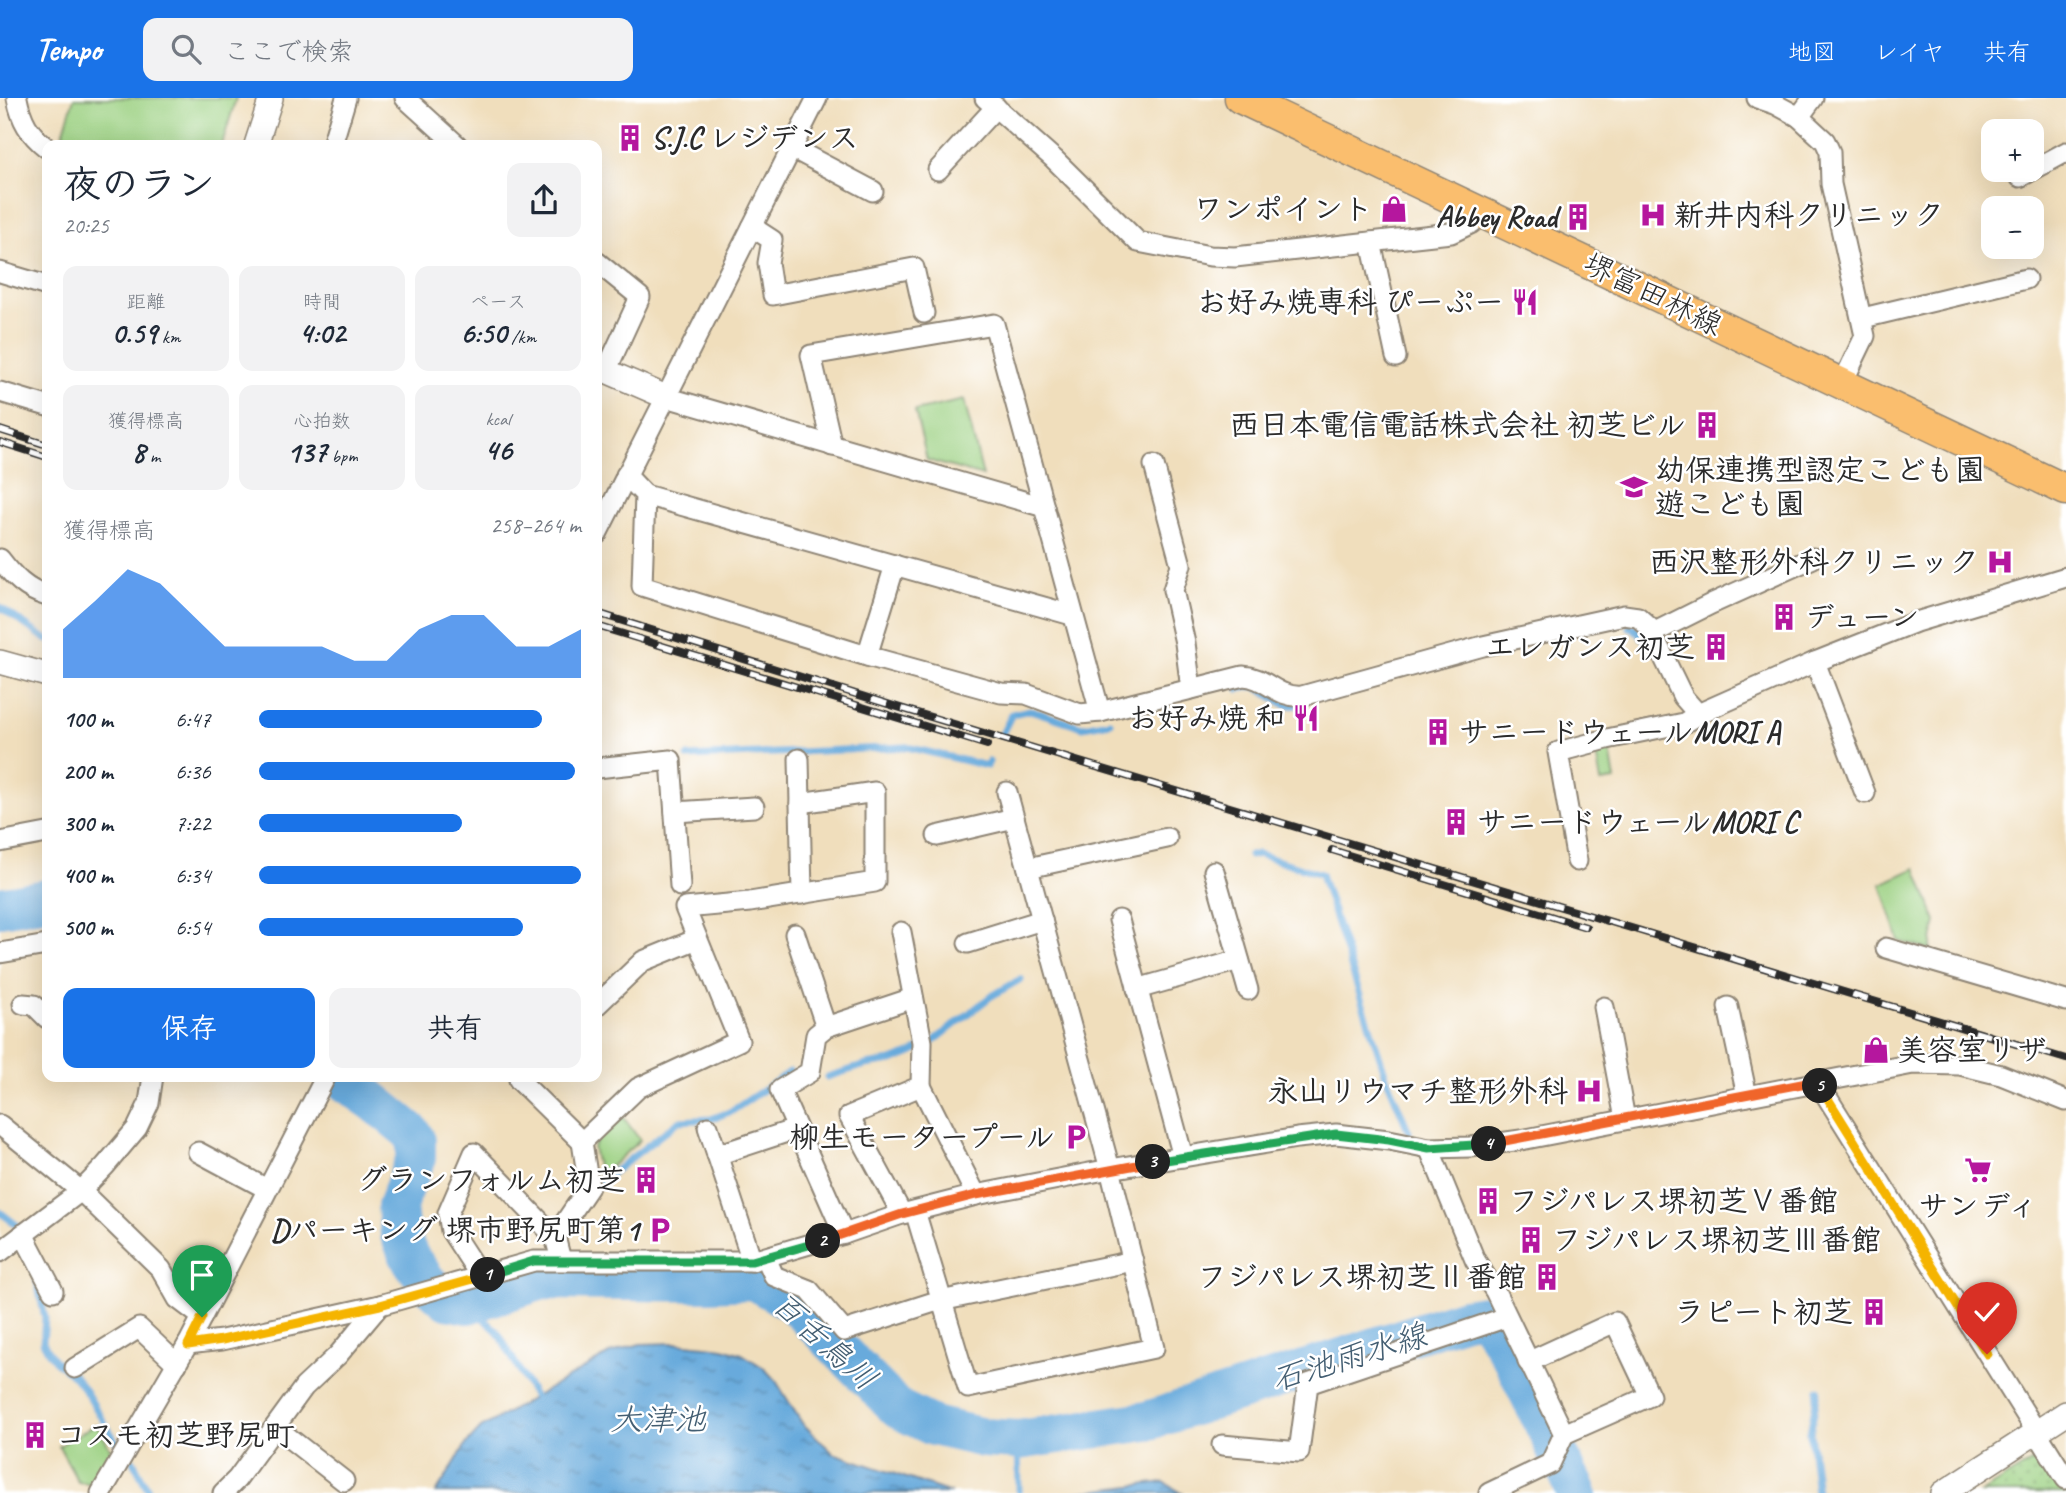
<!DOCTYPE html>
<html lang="ja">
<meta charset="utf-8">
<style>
:root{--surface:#fff;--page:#f2f2f3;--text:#1f2937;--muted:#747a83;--accent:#1a73e8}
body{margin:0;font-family:Caveat,"Klee One",sans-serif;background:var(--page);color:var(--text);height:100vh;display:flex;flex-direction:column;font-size:26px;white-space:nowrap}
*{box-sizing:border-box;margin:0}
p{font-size:23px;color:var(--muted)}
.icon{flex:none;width:38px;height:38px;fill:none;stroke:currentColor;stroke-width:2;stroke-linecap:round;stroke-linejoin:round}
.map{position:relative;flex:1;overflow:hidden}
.sheet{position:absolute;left:42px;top:42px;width:560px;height:942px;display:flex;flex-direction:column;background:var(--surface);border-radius:14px;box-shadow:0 7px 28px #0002}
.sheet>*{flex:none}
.fabs{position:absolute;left:1981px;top:21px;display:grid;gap:14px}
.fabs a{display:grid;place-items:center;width:63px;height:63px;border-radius:14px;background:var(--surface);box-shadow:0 7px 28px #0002;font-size:35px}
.pin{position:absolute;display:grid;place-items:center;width:60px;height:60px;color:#fff;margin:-72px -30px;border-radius:50% 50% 50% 0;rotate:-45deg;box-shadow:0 0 7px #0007}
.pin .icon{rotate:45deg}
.km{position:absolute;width:35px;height:35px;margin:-18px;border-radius:50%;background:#222;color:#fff;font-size:19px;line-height:35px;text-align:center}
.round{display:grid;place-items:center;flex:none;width:74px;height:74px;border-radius:14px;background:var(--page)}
.headline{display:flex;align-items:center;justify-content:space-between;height:119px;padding:0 21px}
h1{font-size:38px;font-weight:600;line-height:52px}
.figures{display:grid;grid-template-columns:repeat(3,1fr);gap:10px;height:119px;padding:7px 21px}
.figures div{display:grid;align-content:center;border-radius:14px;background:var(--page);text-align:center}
.figures b{font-size:30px;font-weight:600}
.figures small{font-size:19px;font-weight:400}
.figures p{font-size:19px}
.chart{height:196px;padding:14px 21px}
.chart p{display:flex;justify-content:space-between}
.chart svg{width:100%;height:126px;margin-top:7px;fill:var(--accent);opacity:.7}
.cta{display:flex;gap:14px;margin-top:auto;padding:14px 21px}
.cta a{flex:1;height:80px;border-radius:14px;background:var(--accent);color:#fff;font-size:28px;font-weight:600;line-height:80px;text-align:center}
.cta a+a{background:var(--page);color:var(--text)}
ul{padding:0 21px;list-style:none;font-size:23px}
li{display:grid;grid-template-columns:112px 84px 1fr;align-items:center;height:52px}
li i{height:18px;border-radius:9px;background:var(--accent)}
header{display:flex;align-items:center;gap:42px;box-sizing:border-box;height:98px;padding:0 35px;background:var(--accent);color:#fff}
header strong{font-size:33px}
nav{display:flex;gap:38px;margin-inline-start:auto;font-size:24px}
.search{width:490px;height:63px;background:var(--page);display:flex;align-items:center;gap:18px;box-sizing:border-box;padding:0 24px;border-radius:14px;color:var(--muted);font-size:26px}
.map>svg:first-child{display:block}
.grass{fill:url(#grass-dots);stroke:#637e56;stroke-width:2}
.park{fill:#9bd081;stroke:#637e56;stroke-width:2}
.water{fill:url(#water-ripples);stroke:#4a6a84;stroke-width:2}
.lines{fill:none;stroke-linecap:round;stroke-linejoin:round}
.stream{stroke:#68aadc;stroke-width:7}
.river{stroke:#68aadc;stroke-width:40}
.minor-casing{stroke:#8e8474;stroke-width:23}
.tertiary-casing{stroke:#8e8474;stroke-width:26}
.primary-casing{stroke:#8e8474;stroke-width:33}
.minor{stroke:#fff;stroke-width:19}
.tertiary{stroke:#fff;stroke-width:23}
.primary{stroke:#fabe6e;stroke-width:30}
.rail-casing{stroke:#2b2b2b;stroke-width:8}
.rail{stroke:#fff;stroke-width:5;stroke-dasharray:16;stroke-linecap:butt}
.split-1-casing{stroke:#fff;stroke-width:14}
.split-2-casing{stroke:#fff;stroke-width:14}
.split-3-casing{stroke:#fff;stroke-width:14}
.split-4-casing{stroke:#fff;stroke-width:14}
.split-5-casing{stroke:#fff;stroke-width:14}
.split-6-casing{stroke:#fff;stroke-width:14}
.split-1{stroke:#f5b400;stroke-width:9}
.split-2{stroke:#22a559;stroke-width:9}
.split-3{stroke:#f0652b;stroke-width:9}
.split-4{stroke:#22a559;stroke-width:9}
.split-5{stroke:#f0652b;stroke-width:9}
.split-6{stroke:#f5b400;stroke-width:9}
.labels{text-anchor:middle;stroke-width:5;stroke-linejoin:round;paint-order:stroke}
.poi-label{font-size:30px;font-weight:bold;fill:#2b2b2b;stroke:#fff;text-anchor:end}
.street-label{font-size:30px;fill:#2b2b2b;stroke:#fff}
.water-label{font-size:32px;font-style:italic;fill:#435e72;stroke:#fff}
</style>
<header>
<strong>Tempo</strong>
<div class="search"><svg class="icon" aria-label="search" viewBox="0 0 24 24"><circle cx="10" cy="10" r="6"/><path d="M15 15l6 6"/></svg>ここで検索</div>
<nav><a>地図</a><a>レイヤ</a><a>共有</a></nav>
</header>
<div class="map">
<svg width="2066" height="1395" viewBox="0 0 2066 1395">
<defs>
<pattern id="grass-dots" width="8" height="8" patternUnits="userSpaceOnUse" patternTransform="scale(1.75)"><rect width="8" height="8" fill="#9bd081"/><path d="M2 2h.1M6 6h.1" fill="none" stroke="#7fa96a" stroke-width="1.8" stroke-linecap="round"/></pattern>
<pattern id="water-ripples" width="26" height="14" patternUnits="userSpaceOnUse" patternTransform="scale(1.75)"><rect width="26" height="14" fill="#68aadc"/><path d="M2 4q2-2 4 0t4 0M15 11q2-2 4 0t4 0" fill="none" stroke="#568bb3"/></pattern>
</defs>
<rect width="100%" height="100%" fill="#fff"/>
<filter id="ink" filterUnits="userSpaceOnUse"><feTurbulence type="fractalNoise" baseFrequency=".0143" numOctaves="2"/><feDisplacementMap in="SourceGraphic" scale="14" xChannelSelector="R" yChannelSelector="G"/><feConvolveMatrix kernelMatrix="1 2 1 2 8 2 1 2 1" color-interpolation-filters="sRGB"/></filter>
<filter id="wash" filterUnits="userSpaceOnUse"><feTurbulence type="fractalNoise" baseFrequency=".00686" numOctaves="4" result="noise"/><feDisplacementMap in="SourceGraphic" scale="28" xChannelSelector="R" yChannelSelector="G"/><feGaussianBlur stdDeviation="1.57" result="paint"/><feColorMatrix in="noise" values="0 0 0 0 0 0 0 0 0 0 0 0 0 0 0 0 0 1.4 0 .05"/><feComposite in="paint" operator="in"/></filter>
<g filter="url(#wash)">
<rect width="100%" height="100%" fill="#f0debc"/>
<polygon class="grass" points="2044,1356 2066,1391 2066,1395 1981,1395"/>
<g class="park">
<polygon points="74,0 236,0 222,47 75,47 61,43"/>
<polygon points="964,302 983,378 927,362 915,313"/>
<polygon points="1609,646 1615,682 1601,684 1595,650"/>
<polygon points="1916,770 1936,823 1930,852 1899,843 1881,786"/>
<polygon points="623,1019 640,1042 599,1079 593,1049 602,1035"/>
<polygon points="96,1326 114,1357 95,1386 78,1384 59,1348"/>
</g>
<g class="water">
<polygon points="677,1245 724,1250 742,1256 764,1270 776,1283 802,1325 833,1355 951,1395 436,1395 467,1345 481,1330 611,1255 640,1246"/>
<polygon points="1164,1384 1182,1395 1073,1395"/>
</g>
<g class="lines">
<g class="stream">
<polyline points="0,509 47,542"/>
<polyline points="1630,529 1634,530 1647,544"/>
<path d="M1239 591 1254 588C1276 598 1278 612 1305 606"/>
<polyline points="1002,636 1012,616 1030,612 1083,629 1110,624"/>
<polyline points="688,659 907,649 987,668 989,664"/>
<polyline points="1250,758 1258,756 1321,776 1387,981 1409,1034"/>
<polyline points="827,979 866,967 892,963 912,955 934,943 990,899 1021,881"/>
<polyline points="602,1083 679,1023 711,1021 732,1013 790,974"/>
<polyline points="0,1114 18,1128"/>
<polyline points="37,1183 45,1220 43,1244 49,1255 55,1263 74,1278 84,1291 120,1350"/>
<polyline points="468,1206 497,1233 534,1298"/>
<polyline points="1018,1342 1019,1392"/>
<polyline points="133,1363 150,1395"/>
<polyline points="1817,1395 1810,1335 1818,1292"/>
</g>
<g class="river">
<polyline points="0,809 47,801"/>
<polyline points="337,978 373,1003 411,1034 416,1043 416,1060 397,1108 400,1137 410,1160 428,1185 447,1202 468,1206 543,1182 709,1184 753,1182 793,1205 898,1311 933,1328 984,1340 1018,1342 1147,1323 1465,1220 1484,1217 1512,1260 1577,1395"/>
</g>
</g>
</g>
<g filter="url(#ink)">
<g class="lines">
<defs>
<g id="minor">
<path d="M17 0C21 22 29 36 47 50"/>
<polyline points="405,0 457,47"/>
<polyline points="985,0 1054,61 1138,144 1210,158 1235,159 1451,135 1472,125 1479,113"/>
<polyline points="1757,0 1775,6 1799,19 1825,43 1830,54 1831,86 1865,238 1842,286"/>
<polyline points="1799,19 1813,0"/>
<polyline points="332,47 346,0"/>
<polyline points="792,50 873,93"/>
<polyline points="938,72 996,9"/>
<polyline points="2020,79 2066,54"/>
<polyline points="752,129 772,142 768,165 773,197 914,170 924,215"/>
<polyline points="1371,144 1396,259"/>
<polyline points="597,164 640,199 606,273"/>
<polyline points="0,174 47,188"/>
<polyline points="1863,220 2026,181"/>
<polyline points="0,294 47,308"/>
<polyline points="666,299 1044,409"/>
<polyline points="832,348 811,257 994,226 1100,614"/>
<polyline points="1154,367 1181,467 1173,492 1185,545 1191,591"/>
<path d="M626 377 645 397 642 488 867 558 1001 595 1026 596 1080 616 1100 614 1243 578C1267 579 1276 600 1302 598L1483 548 1624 517 1638 519 1649 529 1683 599 1698 616 1815 564 1916 524 2066 479"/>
<polyline points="645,397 1072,517"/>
<polyline points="597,436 817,0"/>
<path d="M0 461C13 478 26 492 47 498"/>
<polyline points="1653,535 1711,506 1813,460"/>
<polyline points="867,558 895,467"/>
<polyline points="1815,564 1865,695"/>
<polyline points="799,661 802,796"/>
<polyline points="597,670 671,662 680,788"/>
<polyline points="675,714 754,709"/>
<polyline points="937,738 1014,720"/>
<polyline points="0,744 47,735"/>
<polyline points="1577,763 1558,654 1607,641 1684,625 1698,616"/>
<polyline points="1028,770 1167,740"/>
<polyline points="1214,773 1248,892"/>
<polyline points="1119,822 1183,1059"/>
<polyline points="901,834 922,944 921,988 849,1018 902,1116"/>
<polyline points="795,836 826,929"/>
<polyline points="968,845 1042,822"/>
<polyline points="1886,850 2066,903"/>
<polyline points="0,855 47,847"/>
<polyline points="1137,891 1239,862"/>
<polyline points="23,906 34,907 47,920"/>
<polyline points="597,907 643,863 697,841"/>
<polyline points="1604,909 1625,1021"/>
<polyline points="1728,909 1747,998"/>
<polyline points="523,978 519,982 582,1044"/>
<polyline points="1817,983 2066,1381"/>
<polyline points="921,988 976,1097"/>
<polyline points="0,1027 81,1093 161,1171 178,1201 202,1219"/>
<polyline points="708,1029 752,1163"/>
<polyline points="1429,1050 1475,1162 1495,1193 1564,1336 1550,1366 1489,1395"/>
<polyline points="198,1054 267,1091"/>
<polyline points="717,1057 796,1031"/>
<polyline points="915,1113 968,1290 1154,1250 1110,1071 1007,694"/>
<polyline points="23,1136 53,1193"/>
<polyline points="844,1136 780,992 810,974 816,937 826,929 913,900"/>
<polyline points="0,1154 81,1093 105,1068 137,1030 149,1005 153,978"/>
<polyline points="766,1160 774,1178 809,1192 844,1233 931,1205 1133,1163"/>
<polyline points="561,1162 555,1139 589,1089 582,1044 638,990 739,943 685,810 750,804 875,784 875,694 800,705"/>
<polyline points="481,1179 451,1133 448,1115 474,1055 555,1139"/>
<polyline points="188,1246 222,1242 380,1207 534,1163 752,1163 844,1136 902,1116 976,1097 1110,1071 1297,1040 1336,1036 1389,1042 1429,1050 1471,1049 1521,1042 1913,966 1960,967 2001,977 2066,1003"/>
<polyline points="1528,1264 1615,1224 1650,1298 1564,1336"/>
<polyline points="75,1270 139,1230 177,1266"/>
<polyline points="275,1329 344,1383"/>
<polyline points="1222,1347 1299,1354 1308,1286 1507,1219"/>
<polyline points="101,1395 188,1246 326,978"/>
<polyline points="223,1395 237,1381 304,1289 338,1257 380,1207"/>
</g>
<g id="tertiary">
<polyline points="256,47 271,0"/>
<polyline points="597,269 666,299"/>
<polyline points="0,564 47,577"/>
<polyline points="1943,1395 2066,1315"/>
</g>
<polyline id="primary" points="1240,0 2066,392"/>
</defs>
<use href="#minor" class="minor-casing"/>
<use href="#tertiary" class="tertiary-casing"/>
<use href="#primary" class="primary-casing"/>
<use href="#minor" class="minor"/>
<use href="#tertiary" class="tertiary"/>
<use href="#primary" class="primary"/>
<defs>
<g id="rail">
<polyline points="0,332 47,347"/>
<polyline points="0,344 47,359"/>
<polyline points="597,515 894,608 2066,961"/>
<polyline points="597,528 987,647"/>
<polyline points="1332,752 1586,829"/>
</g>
</defs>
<use href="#rail" class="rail-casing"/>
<use href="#rail" class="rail"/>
</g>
</g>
<g class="lines" filter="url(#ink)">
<defs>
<polyline id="split-1" points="202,1219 188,1247 222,1242 380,1207 488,1177"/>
<polyline id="split-2" points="488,1177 534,1163 752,1163 823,1143"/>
<polyline id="split-3" points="823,1143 902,1116 976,1097 1153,1064"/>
<polyline id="split-4" points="1153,1064 1336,1036 1389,1042 1429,1050 1489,1046"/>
<polyline id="split-5" points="1489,1046 1817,983 1820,988"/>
<polyline id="split-6" points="1820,988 1987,1256"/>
</defs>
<use href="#split-1" class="split-1-casing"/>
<use href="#split-2" class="split-2-casing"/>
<use href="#split-3" class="split-3-casing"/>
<use href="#split-4" class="split-4-casing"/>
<use href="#split-5" class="split-5-casing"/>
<use href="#split-6" class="split-6-casing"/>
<use href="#split-1" class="split-1"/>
<use href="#split-2" class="split-2"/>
<use href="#split-3" class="split-3"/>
<use href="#split-4" class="split-4"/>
<use href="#split-5" class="split-5"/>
<use href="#split-6" class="split-6"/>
</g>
<defs>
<symbol id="building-bare" viewBox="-9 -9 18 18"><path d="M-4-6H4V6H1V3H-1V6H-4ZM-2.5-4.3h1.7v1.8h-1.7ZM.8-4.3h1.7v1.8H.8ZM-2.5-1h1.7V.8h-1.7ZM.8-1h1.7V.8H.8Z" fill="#b5179e" stroke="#fff" stroke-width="2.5" paint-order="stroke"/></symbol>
<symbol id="shop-bare" viewBox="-9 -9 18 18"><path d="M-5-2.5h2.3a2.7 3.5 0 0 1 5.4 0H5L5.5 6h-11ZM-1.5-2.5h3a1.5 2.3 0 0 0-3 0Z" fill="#b5179e" stroke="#fff" stroke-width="2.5" paint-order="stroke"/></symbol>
<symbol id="hospital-bare" viewBox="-9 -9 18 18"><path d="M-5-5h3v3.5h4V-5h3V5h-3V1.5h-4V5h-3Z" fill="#b5179e" stroke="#fff" stroke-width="2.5" paint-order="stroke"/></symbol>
<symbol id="restaurant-bare" viewBox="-9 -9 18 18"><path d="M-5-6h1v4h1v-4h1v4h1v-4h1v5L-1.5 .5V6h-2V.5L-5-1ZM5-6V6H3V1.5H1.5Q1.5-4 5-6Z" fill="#b5179e" stroke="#fff" stroke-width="2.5" paint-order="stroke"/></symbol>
<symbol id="school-bare" viewBox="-9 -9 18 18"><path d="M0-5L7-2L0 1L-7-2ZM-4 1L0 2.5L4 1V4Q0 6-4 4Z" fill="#b5179e" stroke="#fff" stroke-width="2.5" paint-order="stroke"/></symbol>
<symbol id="parking-bare" viewBox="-9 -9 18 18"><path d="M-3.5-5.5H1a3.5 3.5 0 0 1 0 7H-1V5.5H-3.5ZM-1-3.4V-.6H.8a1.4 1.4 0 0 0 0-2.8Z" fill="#b5179e" stroke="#fff" stroke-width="2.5" paint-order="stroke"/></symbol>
<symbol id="supermarket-bare" viewBox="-9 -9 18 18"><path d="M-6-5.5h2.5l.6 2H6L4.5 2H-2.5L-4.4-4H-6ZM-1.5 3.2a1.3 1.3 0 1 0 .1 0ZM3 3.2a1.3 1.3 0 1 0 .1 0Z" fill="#b5179e" stroke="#fff" stroke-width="2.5" paint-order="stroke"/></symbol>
</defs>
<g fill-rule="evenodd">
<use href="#building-bare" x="611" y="21" width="38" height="38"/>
<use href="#shop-bare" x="1375" y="92" width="38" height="38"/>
<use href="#hospital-bare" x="1634" y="98" width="38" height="38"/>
<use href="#building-bare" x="1559" y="100" width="38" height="38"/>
<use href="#restaurant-bare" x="1506" y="185" width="38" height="38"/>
<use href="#building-bare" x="1688" y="308" width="38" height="38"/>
<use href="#school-bare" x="1615" y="370" width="38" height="38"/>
<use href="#hospital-bare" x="1981" y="445" width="38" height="38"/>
<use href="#building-bare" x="1765" y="500" width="38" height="38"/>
<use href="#building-bare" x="1697" y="530" width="38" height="38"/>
<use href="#restaurant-bare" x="1287" y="601" width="38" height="38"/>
<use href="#building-bare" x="1419" y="615" width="38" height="38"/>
<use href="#building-bare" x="1437" y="705" width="38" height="38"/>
<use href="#shop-bare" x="1857" y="933" width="38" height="38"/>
<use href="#hospital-bare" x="1570" y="974" width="38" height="38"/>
<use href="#parking-bare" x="1057" y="1020" width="38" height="38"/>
<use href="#supermarket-bare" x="1959" y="1053" width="38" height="38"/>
<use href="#building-bare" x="627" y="1063" width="38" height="38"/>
<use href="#building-bare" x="1469" y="1084" width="38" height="38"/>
<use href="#parking-bare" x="641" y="1113" width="38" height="38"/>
<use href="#building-bare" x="1512" y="1123" width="38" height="38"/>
<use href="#building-bare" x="1528" y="1160" width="38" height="38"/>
<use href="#building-bare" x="1855" y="1195" width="38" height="38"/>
<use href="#building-bare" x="16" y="1318" width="38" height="38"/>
</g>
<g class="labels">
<g class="poi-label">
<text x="651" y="50" text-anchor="start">S.J.C レジデンス</text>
<text x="1373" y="121">ワンポイント</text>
<text x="1674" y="127" text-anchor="start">新井内科クリニック</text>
<text x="1557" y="129">Abbey Road</text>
<text x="1504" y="214">お好み焼専科 ぴーぷー</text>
<text x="1686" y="337">西日本電信電話株式会社 初芝ビル</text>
<text x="1655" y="382" text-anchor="start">幼保連携型認定こども園<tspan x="1655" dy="34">遊こども園</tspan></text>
<text x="1979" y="474">西沢整形外科クリニック</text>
<text x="1805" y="529" text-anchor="start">デューン</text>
<text x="1695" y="559">エレガンス初芝</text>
<text x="1285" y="630">お好み焼 和</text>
<text x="1459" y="644" text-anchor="start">サニードウェールMORI A</text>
<text x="1477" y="734" text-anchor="start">サニードウェールMORI C</text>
<text x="1897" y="962" text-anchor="start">美容室リザ</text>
<text x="1568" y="1003">永山リウマチ整形外科</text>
<text x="1055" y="1049">柳生モータープール</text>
<text x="625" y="1092">グランフォルム初芝</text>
<text x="1509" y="1113" text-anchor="start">フジパレス堺初芝Ⅴ番館</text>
<text x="1978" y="1118" text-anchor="middle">サンディ</text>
<text x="639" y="1142">Dパーキング 堺市野尻町第1</text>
<text x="1552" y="1152" text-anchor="start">フジパレス堺初芝Ⅲ番館</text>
<text x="1526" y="1189">フジパレス堺初芝Ⅱ番館</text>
<text x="1853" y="1224">ラピート初芝</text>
<text x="56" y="1347" text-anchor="start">コスモ初芝野尻町</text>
</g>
<g class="street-label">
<text transform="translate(1653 196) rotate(26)" y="10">堺富田林線</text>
</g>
<g class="water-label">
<text transform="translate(825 1243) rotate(42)" y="11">百舌鳥川</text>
<text transform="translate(1349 1259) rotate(-17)" y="11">石池雨水線</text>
<text x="658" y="1332">大津池</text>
</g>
</g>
</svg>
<div class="fabs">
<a>+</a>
<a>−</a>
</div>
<div class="pin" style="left:202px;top:1219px;background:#1e9e55"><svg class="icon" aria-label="arrive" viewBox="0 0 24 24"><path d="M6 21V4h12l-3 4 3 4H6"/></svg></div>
<div class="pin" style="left:1987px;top:1256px;background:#d93025"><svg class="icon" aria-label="check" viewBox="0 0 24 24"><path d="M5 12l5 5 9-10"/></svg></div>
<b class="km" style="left:488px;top:1177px">1</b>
<b class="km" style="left:823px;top:1143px">2</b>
<b class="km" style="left:1153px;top:1064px">3</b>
<b class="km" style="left:1489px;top:1046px">4</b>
<b class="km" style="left:1820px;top:988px">5</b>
<section class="sheet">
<div class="headline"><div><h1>夜のラン</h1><p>20:25</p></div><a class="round"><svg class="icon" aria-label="share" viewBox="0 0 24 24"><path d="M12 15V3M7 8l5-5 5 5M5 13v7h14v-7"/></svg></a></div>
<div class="figures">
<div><p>距離</p><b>0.59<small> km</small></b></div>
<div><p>時間</p><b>4:02</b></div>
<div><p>ペース</p><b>6:50<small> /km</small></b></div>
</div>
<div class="figures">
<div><p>獲得標高</p><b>8<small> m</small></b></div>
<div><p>心拍数</p><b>137<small> bpm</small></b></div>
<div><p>kcal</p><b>46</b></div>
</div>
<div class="chart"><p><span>獲得標高</span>258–264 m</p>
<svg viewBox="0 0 160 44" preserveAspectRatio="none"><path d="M0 44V27L10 17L20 6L30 11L40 22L50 33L60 33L70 33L80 33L90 38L100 38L110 27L120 22L130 22L140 33L150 33L160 27V44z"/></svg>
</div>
<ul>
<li><b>100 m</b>6:47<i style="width:88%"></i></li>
<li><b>200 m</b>6:36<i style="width:98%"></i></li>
<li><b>300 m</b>7:22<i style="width:63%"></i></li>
<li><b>400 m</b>6:34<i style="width:100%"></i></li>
<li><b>500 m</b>6:54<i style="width:82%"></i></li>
</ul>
<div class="cta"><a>保存</a><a>共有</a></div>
</section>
</div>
